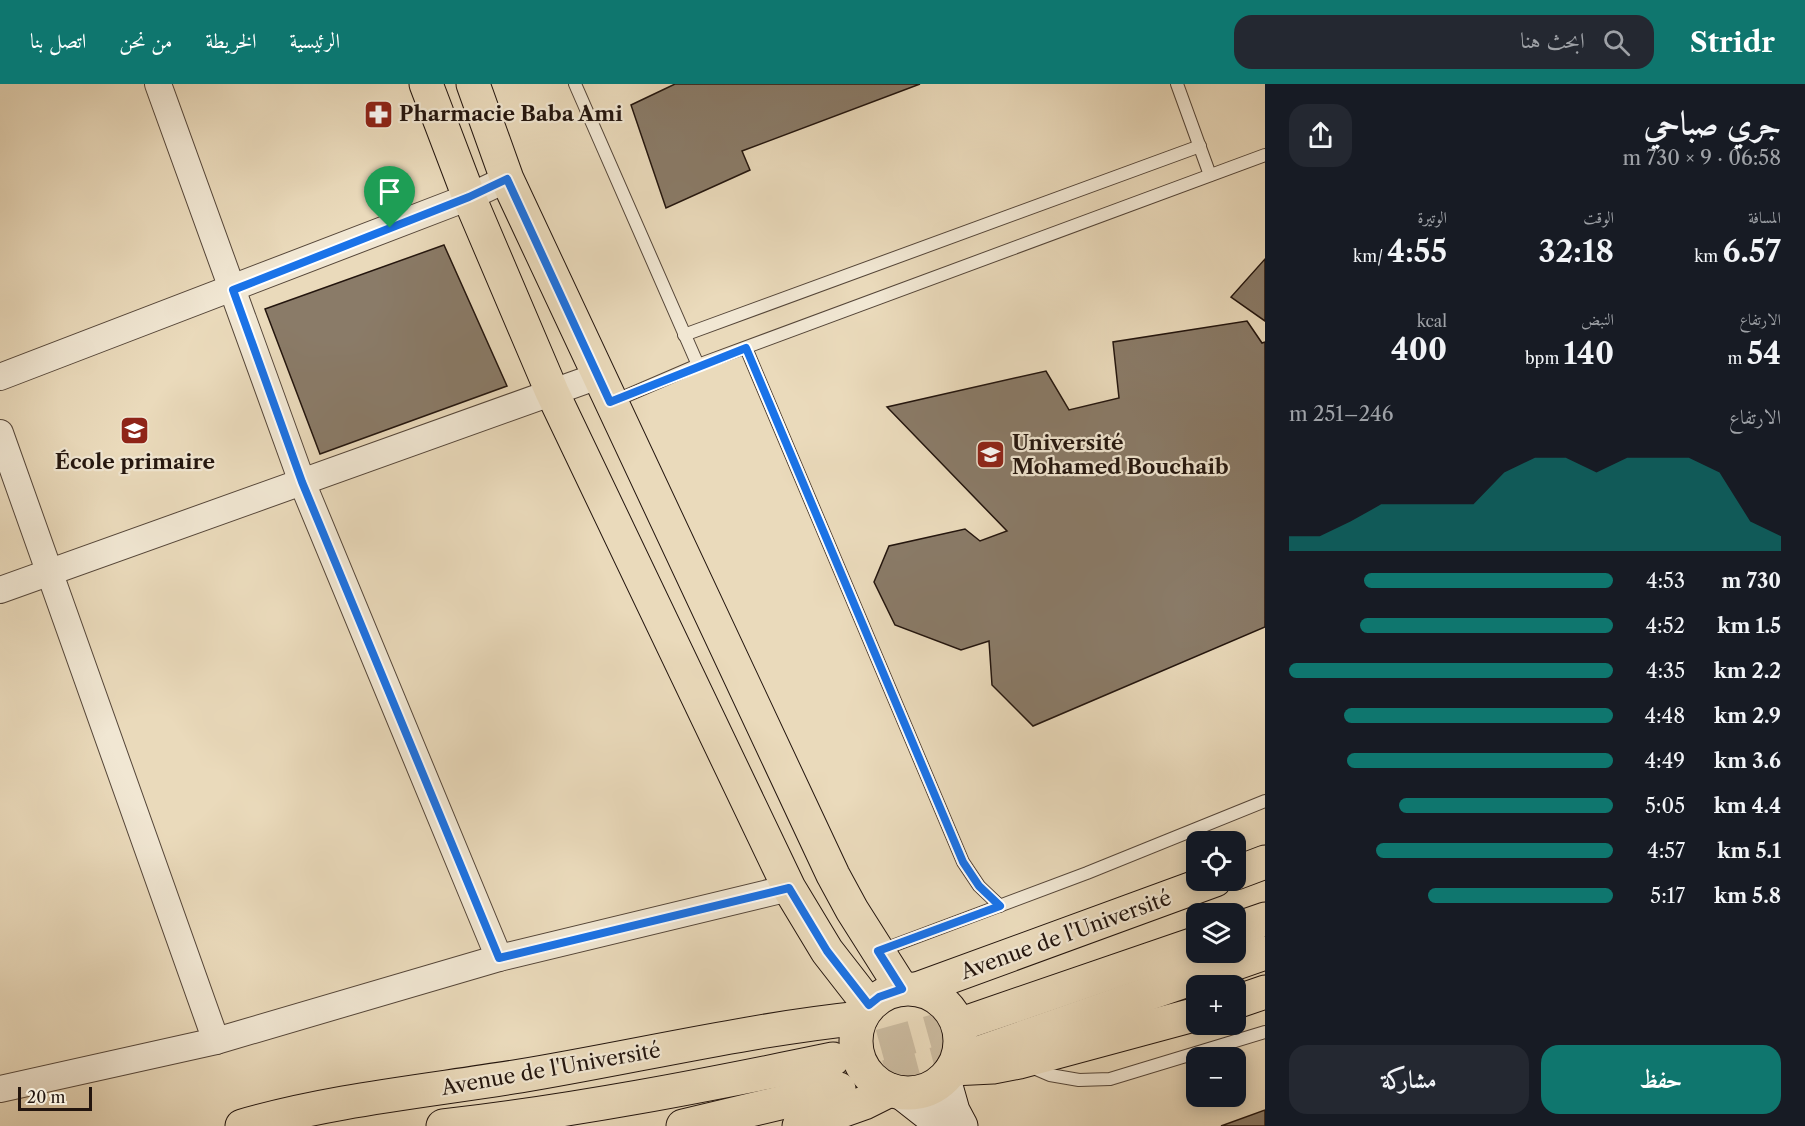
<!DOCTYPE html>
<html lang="ar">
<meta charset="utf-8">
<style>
:root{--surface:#171b24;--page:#242831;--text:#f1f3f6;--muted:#9ea1a6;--accent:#0f766e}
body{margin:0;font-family:"Libre Caslon Text",Amiri,serif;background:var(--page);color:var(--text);direction:rtl;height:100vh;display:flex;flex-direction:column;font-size:22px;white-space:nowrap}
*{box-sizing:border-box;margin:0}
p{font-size:20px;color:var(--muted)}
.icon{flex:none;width:33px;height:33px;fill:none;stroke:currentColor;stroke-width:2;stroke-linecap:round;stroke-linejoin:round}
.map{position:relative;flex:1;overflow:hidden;direction:ltr}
.panel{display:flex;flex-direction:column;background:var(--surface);width:540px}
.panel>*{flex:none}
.buttons{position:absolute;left:1186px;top:747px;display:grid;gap:12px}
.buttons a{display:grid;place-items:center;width:60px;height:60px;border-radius:12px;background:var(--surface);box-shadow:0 3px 15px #0003;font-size:30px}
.scale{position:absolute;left:18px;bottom:15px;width:74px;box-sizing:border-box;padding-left:6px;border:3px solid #23150e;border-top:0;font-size:16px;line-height:21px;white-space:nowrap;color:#23150e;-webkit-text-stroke:4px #f1e7d3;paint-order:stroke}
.pin{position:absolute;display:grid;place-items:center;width:51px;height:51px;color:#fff;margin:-62px -26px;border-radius:50% 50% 50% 0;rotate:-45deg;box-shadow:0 0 6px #0007}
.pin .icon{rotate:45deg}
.round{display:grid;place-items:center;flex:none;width:63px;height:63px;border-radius:18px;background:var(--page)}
.overview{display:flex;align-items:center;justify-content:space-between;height:102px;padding:0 24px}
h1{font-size:33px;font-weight:700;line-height:45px}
.stats{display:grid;grid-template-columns:repeat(3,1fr);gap:9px;height:102px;padding:6px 24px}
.stats div{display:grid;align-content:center}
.stats b{font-size:30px;font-weight:700}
.stats small{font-size:16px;font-weight:400}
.stats p{font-size:16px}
.chart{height:168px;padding:12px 24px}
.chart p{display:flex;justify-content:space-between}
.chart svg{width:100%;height:108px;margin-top:6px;fill:var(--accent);opacity:.7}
.button{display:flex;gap:12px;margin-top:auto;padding:12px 24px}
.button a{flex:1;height:69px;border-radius:18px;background:var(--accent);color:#fff;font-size:24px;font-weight:700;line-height:69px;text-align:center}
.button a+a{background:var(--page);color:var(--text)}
ul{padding:0 24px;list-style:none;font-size:20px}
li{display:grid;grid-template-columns:96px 72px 1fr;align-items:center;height:45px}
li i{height:15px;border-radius:8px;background:var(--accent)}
header{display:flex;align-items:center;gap:36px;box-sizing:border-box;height:84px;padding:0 30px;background:var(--accent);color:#fff}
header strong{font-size:28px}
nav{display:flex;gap:33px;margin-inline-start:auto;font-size:21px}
.search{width:420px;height:54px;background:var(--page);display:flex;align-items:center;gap:15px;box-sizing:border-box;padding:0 21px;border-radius:18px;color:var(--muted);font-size:22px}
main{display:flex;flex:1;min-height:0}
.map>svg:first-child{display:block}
.building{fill:#8a7b68;stroke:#23150e;stroke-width:1.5}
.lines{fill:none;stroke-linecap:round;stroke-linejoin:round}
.highway-tunnel{stroke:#ccbca1;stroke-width:33;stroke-dasharray:33 16;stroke-linecap:butt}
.lane-casing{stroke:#554639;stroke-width:14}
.street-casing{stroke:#554639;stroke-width:28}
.secondary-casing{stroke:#23150e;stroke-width:35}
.primary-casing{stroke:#23150e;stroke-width:35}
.highway-casing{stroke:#23150e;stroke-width:35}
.lane{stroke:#f1e7d3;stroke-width:12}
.street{stroke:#f1e7d3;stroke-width:26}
.secondary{stroke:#f1e7d3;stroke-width:33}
.primary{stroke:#eadabb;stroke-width:33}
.highway{stroke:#eadabb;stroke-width:33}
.route-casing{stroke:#fff;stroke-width:12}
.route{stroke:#1a73e8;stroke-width:8}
.labels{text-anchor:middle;stroke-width:4.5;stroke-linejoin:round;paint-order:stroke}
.poi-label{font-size:21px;font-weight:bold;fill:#23150e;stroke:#f1e7d3;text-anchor:start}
.street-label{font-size:21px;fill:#23150e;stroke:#f1e7d3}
</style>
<header>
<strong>Stridr</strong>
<div class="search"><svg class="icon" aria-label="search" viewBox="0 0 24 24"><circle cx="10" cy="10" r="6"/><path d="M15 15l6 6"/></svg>ابحث هنا</div>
<nav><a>الرئيسية</a><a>الخريطة</a><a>من نحن</a><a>اتصل بنا</a></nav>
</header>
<main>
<section class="panel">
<div class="overview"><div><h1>جري صباحي</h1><p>06:58 · 9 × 730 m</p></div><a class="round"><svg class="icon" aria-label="share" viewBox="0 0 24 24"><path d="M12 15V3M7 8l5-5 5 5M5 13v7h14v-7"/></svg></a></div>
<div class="stats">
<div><p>المسافة</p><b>6.57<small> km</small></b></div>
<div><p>الوقت</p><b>32:18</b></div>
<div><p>الوتيرة</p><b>4:55<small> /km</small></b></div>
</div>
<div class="stats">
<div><p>الارتفاع</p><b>54<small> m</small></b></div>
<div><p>النبض</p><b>140<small> bpm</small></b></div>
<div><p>kcal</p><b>400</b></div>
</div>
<div class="chart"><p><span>الارتفاع</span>246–251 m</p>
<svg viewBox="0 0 160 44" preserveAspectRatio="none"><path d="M0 44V38L10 38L20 32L30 25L40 25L50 25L60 25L70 12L80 6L90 6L100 12L110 6L120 6L130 6L140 12L150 32L160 38V44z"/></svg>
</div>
<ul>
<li><b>730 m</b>4:53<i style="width:77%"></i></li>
<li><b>1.5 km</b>4:52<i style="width:78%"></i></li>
<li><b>2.2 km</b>4:35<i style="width:100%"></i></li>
<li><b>2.9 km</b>4:48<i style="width:83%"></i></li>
<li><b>3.6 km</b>4:49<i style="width:82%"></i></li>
<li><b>4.4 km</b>5:05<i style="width:66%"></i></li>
<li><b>5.1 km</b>4:57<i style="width:73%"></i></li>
<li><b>5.8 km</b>5:17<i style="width:57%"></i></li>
</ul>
<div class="button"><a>حفظ</a><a>مشاركة</a></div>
</section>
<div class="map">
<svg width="1265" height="1042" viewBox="0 0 1265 1042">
<rect width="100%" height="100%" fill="#eadabb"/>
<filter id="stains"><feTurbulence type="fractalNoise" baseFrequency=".00333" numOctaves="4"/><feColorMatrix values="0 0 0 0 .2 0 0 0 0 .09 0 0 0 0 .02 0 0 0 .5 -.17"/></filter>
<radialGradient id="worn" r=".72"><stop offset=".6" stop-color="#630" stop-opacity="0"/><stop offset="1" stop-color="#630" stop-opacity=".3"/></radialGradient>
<g class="building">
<polygon points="675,0 920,0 742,67 750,86 666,124 631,21"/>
<polygon points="444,161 507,302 320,370 265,225"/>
<polygon points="1265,175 1265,237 1231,213"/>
<polygon points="1247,237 1262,259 1265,258 1265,543 1033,642 992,601 989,557 961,566 895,541 874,498 889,462 965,445 980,457 1007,447 887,323 1046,287 1069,326 1119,314 1113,258"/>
<polygon points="1265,1026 1265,1042 1221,1042"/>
</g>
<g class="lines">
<g class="highway-tunnel">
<polyline points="833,975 970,937"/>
<polyline points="839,1005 979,968"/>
</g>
<defs>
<g id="lane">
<polyline points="575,0 698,281"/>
<polyline points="1177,0 1210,91"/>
<polyline points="684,251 1200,62"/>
<polyline points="746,264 963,778 979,802 1000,822"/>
<polyline points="612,318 698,281 1265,71"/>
<polyline points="879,867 1087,789 1265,717"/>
<polyline points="1029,982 1050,991 1079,996 1110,995 1265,948"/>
</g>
<g id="street">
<polyline points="158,0 302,398 499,874"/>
<polyline points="0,293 469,113 507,95"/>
<polyline points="0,349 216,957"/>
<polyline points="0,506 598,292"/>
<polyline points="0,1005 216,957 499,874 789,804"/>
</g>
<g id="secondary">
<polyline points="944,995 953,1027 961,1042"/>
<polyline points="902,1009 944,1042"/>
</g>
<g id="primary">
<polyline points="426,0 469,113 552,308 789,804 827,867 869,921"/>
<polyline points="473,0 507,95 833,791 852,826 902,905"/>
<polyline points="1236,789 1265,778"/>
<circle cx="908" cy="957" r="52"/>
<polyline points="917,905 1215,796"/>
<polyline points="1236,918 1265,908"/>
<polyline points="952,985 993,983 1019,978 1197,930"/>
<path d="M242 1042C332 1016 427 1007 520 992 634 973 746 946 861 934"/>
<polyline points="799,1042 864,1019 890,1006"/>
</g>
<g id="highway">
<polyline points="1236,845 1265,835"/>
<polyline points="970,937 1197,859"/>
<polyline points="981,968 1265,869"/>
<path d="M443 1042C574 1027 703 1002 833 975"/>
<polyline points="683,1042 839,1005"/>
</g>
</defs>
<use href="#lane" class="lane-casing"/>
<use href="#street" class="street-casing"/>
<use href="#secondary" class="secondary-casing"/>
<use href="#primary" class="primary-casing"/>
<use href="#highway" class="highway-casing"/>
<use href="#lane" class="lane"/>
<use href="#street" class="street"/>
<use href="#secondary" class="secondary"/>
<use href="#primary" class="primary"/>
<use href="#highway" class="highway"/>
</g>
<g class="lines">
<defs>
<polygon id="route" points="507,95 610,318 746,264 963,778 979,802 1000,822 878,867 902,905 879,913 869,921 827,867 789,804 499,874 302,398 233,206 469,113"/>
</defs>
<use href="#route" class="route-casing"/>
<use href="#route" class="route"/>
</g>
<defs>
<symbol id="pharmacy-square" viewBox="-11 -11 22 22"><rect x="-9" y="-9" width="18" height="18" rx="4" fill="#8f2418" stroke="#f1e7d3"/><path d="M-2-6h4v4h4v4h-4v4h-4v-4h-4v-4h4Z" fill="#fff"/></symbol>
<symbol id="school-square" viewBox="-11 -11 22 22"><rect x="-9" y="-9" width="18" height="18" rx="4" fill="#8f2418" stroke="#f1e7d3"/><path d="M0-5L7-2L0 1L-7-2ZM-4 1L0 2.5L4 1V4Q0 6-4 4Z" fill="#fff"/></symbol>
<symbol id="university-square" viewBox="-11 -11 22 22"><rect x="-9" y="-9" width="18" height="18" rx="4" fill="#8f2418" stroke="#f1e7d3"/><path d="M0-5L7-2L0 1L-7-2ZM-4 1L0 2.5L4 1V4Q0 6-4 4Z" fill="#fff"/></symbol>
</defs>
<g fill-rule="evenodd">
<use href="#pharmacy-square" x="362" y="14" width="33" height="33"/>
<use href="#school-square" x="118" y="330" width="33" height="33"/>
<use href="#university-square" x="974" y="354" width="33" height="33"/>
</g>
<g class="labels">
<g class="poi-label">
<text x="399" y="37">Pharmacie Baba Ami</text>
<text x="1012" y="366">Université<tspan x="1012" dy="24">Mohamed Bouchaib</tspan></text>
<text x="135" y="385" text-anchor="middle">École primaire</text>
</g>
<g class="street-label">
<text transform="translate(1066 851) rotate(-20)" y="7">Avenue de l'Université</text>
<text transform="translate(551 985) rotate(-10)" y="7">Avenue de l'Université</text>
</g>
</g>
<rect width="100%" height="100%" filter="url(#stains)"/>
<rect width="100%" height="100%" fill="url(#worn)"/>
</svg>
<div class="buttons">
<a><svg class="icon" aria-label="locate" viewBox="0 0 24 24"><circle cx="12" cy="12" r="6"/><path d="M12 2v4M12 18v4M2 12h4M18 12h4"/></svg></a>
<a><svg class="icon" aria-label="layers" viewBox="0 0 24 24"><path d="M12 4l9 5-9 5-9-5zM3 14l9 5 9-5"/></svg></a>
<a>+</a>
<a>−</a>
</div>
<div class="scale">20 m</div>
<div class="pin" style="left:390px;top:144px;background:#1e9e55"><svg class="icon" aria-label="arrive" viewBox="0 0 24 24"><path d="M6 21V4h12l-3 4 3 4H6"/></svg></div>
</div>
</main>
